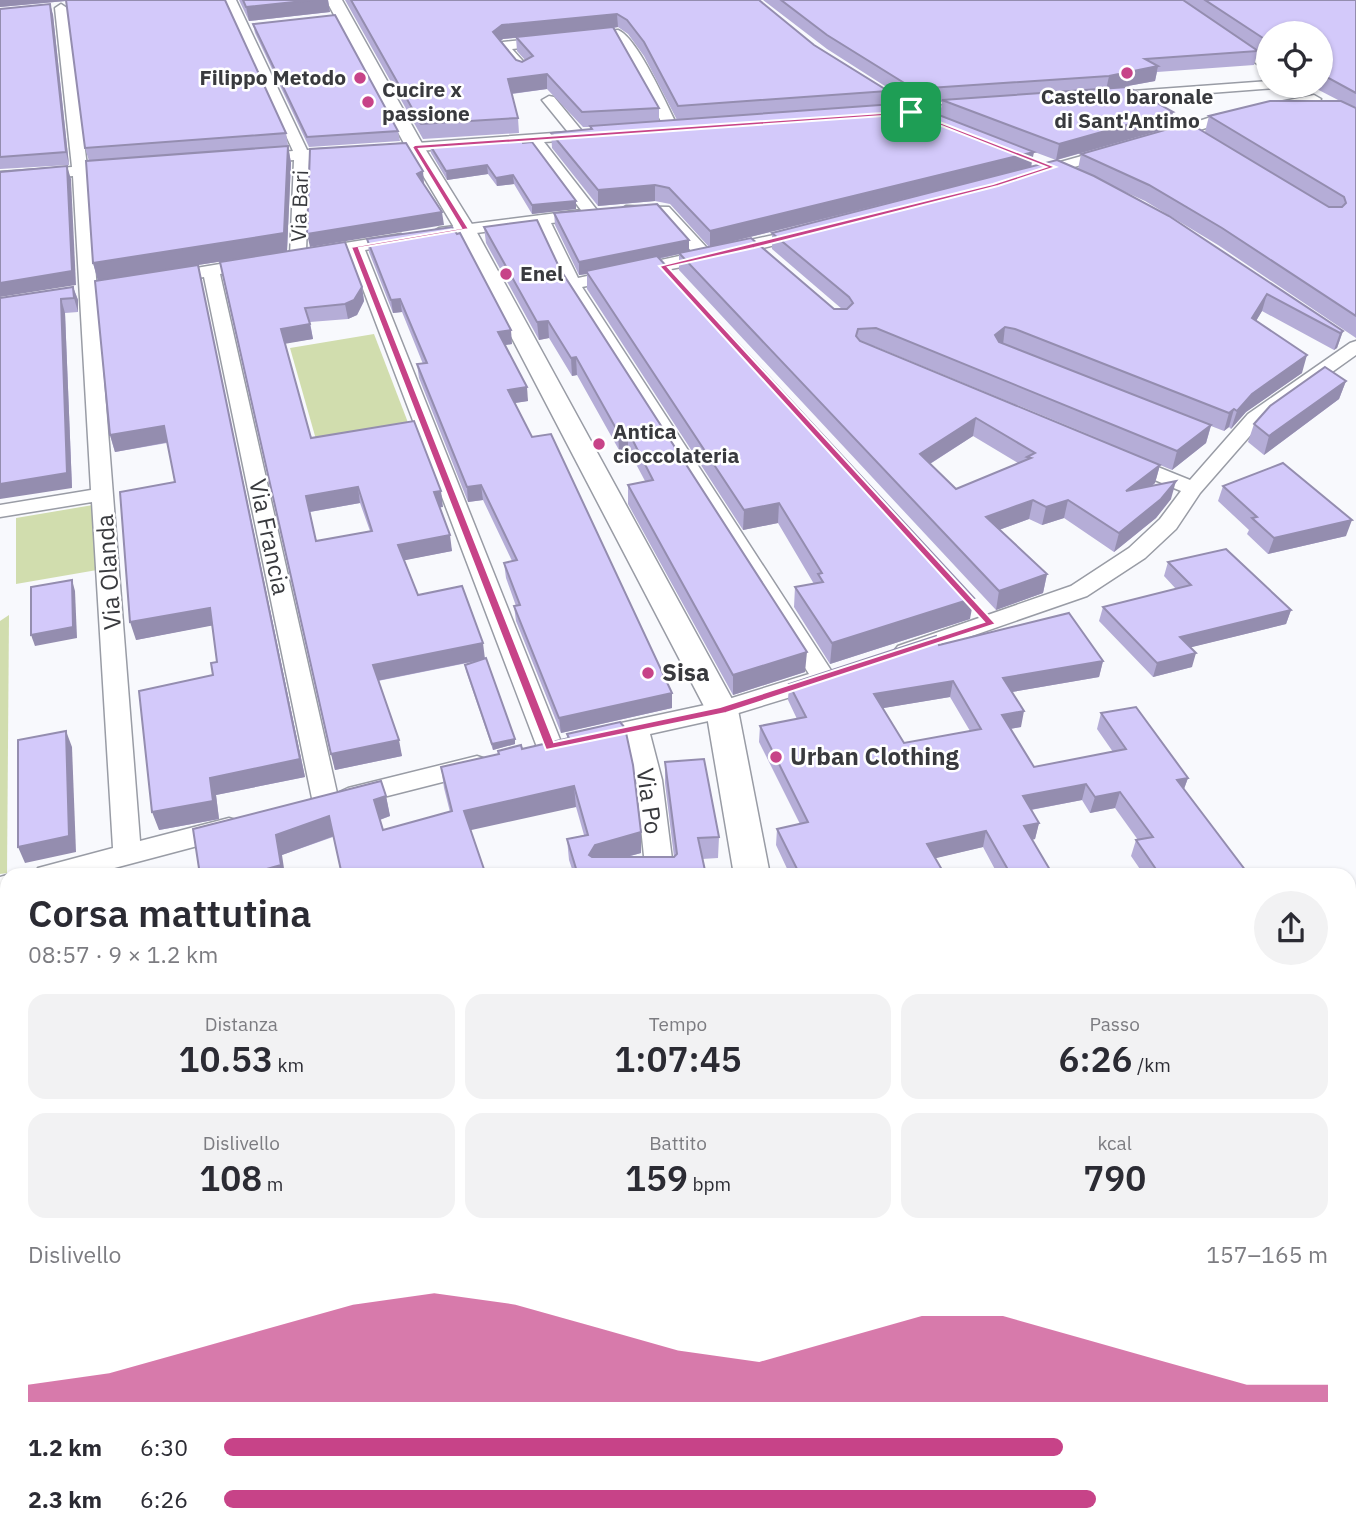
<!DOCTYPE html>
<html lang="it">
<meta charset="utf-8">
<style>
:root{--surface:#fff;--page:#f2f2f3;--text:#2b2b33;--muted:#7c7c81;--accent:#c74388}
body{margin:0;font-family:"IBM Plex Sans",sans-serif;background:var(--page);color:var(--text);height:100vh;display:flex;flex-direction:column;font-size:26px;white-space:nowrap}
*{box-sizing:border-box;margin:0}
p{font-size:23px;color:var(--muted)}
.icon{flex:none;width:38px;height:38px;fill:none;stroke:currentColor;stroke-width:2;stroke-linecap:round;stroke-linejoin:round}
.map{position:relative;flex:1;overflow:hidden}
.details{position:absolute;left:0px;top:868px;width:1356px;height:672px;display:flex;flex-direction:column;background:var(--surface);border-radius:21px 21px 0 0;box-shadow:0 2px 5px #0004}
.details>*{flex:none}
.controls{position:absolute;left:1256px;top:21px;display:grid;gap:14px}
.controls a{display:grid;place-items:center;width:77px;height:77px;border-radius:50%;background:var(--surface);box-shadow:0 2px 5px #0004;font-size:35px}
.pin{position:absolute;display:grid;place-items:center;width:60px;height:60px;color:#fff;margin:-30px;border-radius:14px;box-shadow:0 4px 10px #0006}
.round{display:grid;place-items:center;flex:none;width:74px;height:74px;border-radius:37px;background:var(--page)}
.headline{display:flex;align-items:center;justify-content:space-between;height:119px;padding:0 28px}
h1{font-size:38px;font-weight:600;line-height:52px}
.figures{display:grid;grid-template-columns:repeat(3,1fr);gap:10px;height:119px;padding:7px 28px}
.figures div{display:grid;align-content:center;border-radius:18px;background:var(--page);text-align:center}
.figures b{font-size:35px;font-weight:600}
.figures small{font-size:19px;font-weight:400}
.figures p{font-size:19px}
.chart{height:196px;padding:14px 28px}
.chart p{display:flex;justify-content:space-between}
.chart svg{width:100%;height:126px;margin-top:7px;fill:var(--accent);opacity:.7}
ul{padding:0 28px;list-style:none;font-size:23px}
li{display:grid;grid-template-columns:112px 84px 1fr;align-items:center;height:52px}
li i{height:18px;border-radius:9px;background:var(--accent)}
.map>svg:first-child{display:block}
.green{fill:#d1ddae}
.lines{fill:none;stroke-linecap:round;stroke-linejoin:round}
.minor-casing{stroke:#999ca5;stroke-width:3}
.tertiary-casing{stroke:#999ca5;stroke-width:3}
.minor{fill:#fff;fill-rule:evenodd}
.tertiary{fill:#fff;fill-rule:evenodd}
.wall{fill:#b5add7;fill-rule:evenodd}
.shaded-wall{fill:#948daf}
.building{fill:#d3c9fa;stroke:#948daf;stroke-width:2;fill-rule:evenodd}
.route{fill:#c74388;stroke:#fff;stroke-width:2;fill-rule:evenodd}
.poi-dot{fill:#c74388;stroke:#fff;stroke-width:2.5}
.labels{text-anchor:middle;stroke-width:5;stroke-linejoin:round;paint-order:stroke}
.far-poi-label{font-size:21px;font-weight:bold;fill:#393a3e;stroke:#fff;text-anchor:start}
.far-street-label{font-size:21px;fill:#393a3e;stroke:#fff}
.street-label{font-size:24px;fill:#393a3e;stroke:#fff}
.poi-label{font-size:24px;font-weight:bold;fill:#393a3e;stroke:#fff;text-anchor:start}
</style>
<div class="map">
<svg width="1356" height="1540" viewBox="0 0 1356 1540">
<rect width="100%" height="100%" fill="#f8f9fd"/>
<g class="green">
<polygon points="374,334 412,433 319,450 290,348"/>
<polygon points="93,505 97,570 16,584 16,518"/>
<polygon points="9,615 7,873 0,874 0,621"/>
<polygon points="1356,1023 1356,1404 1349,1406 1349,1025"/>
<polygon points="854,1533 962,1533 940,1540 855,1540"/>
</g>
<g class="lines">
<defs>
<g id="minor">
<polygon points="224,0 236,0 307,150 344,148 351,152 344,156 309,159 306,252 314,248 401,234 409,239 401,244 365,250 563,747 559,753 550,756 541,753 537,747 349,252 314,258 306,254 304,260 298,261 290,256 294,160 257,162 250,158 257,154 293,151"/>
<polygon points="1164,0 1178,0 1269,62 1269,72"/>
<polygon points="61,4 67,8 87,166 120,163 128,168 120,173 88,175 140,841 229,818 239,821 243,828 239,835 88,875 34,875 38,868 113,848 92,502 0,517 0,505 91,490 73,176 0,182 0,172 72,167 55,8"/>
<path d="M618 30C638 38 668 108 679 129L677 132H667L665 129 622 47 615 38 512 49 531 70 524 74 519 73 497 46 503 42Z"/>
<polygon points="1269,81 1269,86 1275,86 1274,88 1105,101 1098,97 1105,93"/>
<polygon points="1314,95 1321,99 1319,102 1225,122 1165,141 1158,137 1160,134 1217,115"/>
<polygon points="549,96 554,97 582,131 593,132 595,135 588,139 544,142 600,214 592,219 551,223 578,278 693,253 659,215 620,214 618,211 626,206 669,207 708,249 806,228 814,233 812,236 706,262 582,287 836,678 833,684 722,718 650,734 662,780 674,875 646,875 636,780 626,739 593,746 584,743 580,737 584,731 719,702 809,674 563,284 536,225 439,238 431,233 439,228 581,210 530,143 389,153 382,149 389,145 568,132 542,100"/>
<polygon points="976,103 981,104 981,110 896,117 889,113 896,109"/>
<polygon points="1114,147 1121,151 1119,154 1033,179 1025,174 1028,171"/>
<polygon points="256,258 264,263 262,267 220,274 337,793 348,788 477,756 486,759 490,765 486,771 348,806 339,804 335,810 326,813 317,810 313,803 204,277 166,283 157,278 166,273"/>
<polygon points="1356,341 1356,355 1262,422 1200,493 1176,529 1145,558 1087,596 914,656 906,659 898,656 894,651 898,646 1071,586 1129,548 1160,519 1181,491 1119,465 1116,461 1119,457 1133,457 1190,480 1248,414 1350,343"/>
<polygon points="7,875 7,897 0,899 0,877"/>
<polygon points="7,1295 7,1331 0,1333 0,1297"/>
<polygon points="441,1533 481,1533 478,1540 438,1540"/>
</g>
<g id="tertiary">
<polygon points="326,0 342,0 424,147 475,229 738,710 770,875 734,875 706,710 455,229 406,147"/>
<polygon points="789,1533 841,1533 842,1540 790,1540"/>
</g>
</defs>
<use href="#minor" class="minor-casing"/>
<use href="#tertiary" class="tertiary-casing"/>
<use href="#minor" class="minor"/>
<use href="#tertiary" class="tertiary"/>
</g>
<g class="wall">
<polygon points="0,0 225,0 286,133 291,163 287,251 198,265 305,777 216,795 219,819 159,830 217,662 212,625 136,640 175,482 167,443 115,452 110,435 98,280 93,263 89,161 85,148 66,1 0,7"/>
<polygon points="239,0 328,0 330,12 249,21"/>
<path d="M345 0H759L814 45 888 91 887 104 940 115 942 102 913 104 827 49 763 0H1356V338L1218 245 1145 201 1112 186 1343 331 1337 348 1334 350 1262 311 1256 321 1302 373 1246 412 1231 429 1229 427 1224 431 1211 426 1206 443 1172 470 1160 465 1155 483 1152 486 1171 499 1156 518 1114 552 1064 518 1042 525 1029 519 999 530 1047 574 1043 593 996 610 679 270V254L659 259 970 619 830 664 794 607 795 587 814 584 778 523 743 530 587 289V274L579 275 555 225 554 213 689 251 709 247 670 204 655 201 598 206 552 148 551 133 590 129V127H583L547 89 512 94 518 118 519 133 423 139ZM618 27 628 34 644 56 677 120 659 121V108L614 28ZM1269 33H1321V86H1311L1340 101 1209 116 1205 132 1081 154 1078 169 1057 160 1169 128 1173 112 1122 87 1155 81 1157 72 1254 65 1258 51 1269 59ZM516 38 517 51 525 60 522 62 516 60 501 41 503 39ZM1021 147 1056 160 1032 166ZM914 197 772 233V249L842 309H834L721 244ZM872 346H874L1114 445ZM973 436 1018 463 956 489 930 464Z"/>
<polygon points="50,4 53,15 69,165 0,169 0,9"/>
<polygon points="253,24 398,131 400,141 309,147 255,33"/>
<polygon points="523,143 576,201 576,209 532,214 514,184 497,186 488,174 447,180 431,153 430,145"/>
<polygon points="484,227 560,269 805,672 733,695 628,504 628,485 645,481 628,449 619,450 577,375 572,376 549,338 539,340 486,243"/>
<polygon points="367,239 512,344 505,345 528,401 514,403 532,437 672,693 672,708 561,733 516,621 514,606 516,606 506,578 504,563 512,561 483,500 468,502 419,378 417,364 423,364 402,312 393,313 369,252"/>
<path d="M220 262 362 287 364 301 357 315 348 319 310 322 313 339 285 343 311 438 443 507H440L452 551 404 560 418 595 485 659 515 739V744L493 750 466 671 465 665 482 660 378 681 402 756 335 770ZM360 503 370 531 316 541 310 512Z"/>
<polygon points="73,287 78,300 78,312 65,313 72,488 0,298"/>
<polygon points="1346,381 1339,399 1264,455 1248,442 1254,424"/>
<polygon points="1223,486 1346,536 1268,554 1247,534 1249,530 1218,501"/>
<polygon points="1168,562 1291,610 1286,624 1191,647 1192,667 1153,677 1099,621 1103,607 1176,589 1164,576"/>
<path d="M939 645 1103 661 1099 677 1012 692 1021 727 1010 729 1034 767 1113 752 1097 729 1101 713 1188 778 1184 789 1249 875H1144L1131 856 1136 840H1138L1115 808 1090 813 1082 800 1031 810 1039 823 1035 839 1032 840 1053 875H998L983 847 935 858 945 875H790L776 845 777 829 800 824 759 742 760 726 797 719 788 700 789 684ZM950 697 970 731 904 743 883 708Z"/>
<polygon points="567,734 641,832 641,853 627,857 674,857 665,783 665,762 719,837 718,858 702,859 706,875 574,875 569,860 567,839 584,835 576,807 333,837 282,855 200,875 386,796 390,816 380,820 383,830 450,812 444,788 441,767 498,754 498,751 522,749 567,739"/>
<polygon points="1171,1533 1349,1533 1356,1540 1174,1540"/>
</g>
<g class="shaded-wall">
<polygon points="0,0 76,0 0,7"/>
<polygon points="313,0 328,0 330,12 249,21 246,7"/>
<polygon points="50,4 53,15 69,165 66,152"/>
<polygon points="617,14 618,27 503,39 494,46 493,32 502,25"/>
<polygon points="1158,66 1155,81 1106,90 1109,76"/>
<polygon points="547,74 547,89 509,94 508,79"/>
<polygon points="1173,112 1169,128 1056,160 1059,144"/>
<polygon points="288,146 291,163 287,251 198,265 305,777 216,795 219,819 159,830 152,812 210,778 300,759 198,265 98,281 93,263"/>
<polygon points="1034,152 1031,167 710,247 710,231"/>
<polygon points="487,165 488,174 447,180 446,171"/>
<polygon points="67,166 71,179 76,285 0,297 0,283"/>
<polygon points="423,171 424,183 418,186 417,174"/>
<polygon points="513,175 514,184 497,186 496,178"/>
<polygon points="655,185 655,201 598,206 598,190"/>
<polygon points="576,201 576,209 532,214 532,205"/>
<polygon points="442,212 444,225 310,247 307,234"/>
<polygon points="689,240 689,252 588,273 586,271 587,274 579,275 579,262"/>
<polygon points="73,287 78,300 78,312 74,298"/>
<polygon points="362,287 364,301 357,315 348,319 345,304"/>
<polygon points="1267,294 1262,311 1247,336 1252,318"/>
<polygon points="61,299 65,313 72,488 0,499 0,484"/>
<polygon points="400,299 402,312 393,313 391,300"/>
<polygon points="548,321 549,338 539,340 537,322"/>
<polygon points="310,324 313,339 284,344 281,329"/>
<polygon points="1005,327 1003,345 992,352 995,335"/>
<polygon points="511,330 512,344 500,346 498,332"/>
<polygon points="1343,331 1337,348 1334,350 1340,333"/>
<polygon points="1307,355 1302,373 1246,412 1231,429 1237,411 1252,394"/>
<polygon points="576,357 577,375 572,376 571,358"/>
<polygon points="1346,381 1339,399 1264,455 1269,436"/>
<polygon points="527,387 528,401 509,404 508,390"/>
<polygon points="1234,409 1229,427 1224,431 1229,413"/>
<polygon points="976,418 973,436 917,472 920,454"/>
<polygon points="1211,425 1206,443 1172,470 1177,451"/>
<polygon points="164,426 169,442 115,452 110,435"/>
<polygon points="628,431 628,449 619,450 618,432"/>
<polygon points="1160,465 1155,483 1121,510 1126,491"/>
<polygon points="1176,481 1171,499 1156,518 1114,552 1119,533"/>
<polygon points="481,485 483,500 468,502 467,487"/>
<polygon points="358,487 360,503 309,512 306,496"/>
<polygon points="441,491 443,507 436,508 434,492"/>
<polygon points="1033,500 1029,519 982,536 986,517"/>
<polygon points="1068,500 1064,518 1042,525 1046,507"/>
<polygon points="779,503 778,523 743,530 744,510"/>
<polygon points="1352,520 1346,536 1268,554 1274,538"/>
<polygon points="450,535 452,551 401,561 398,545"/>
<polygon points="1047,574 1043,593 996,610 999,591"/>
<polygon points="72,580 75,591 77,638 35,646 31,635"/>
<polygon points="974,598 970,619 830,664 832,643"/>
<polygon points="210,608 215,625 136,640 130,622"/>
<polygon points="1291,610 1286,624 1176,651 1180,637"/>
<polygon points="483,643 485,659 376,681 373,665"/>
<polygon points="807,652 805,672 733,695 733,675"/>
<polygon points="1196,653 1192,667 1153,677 1157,663"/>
<polygon points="1103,661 1099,677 1000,694 1003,678"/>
<polygon points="953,681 950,697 872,710 874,694"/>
<polygon points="672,693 672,708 561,733 559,718"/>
<polygon points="1024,711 1021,727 998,731 1002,715"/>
<polygon points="66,731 72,747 76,852 25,863 18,847"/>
<polygon points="515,739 515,744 493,750 492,744"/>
<polygon points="399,740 402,756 335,770 331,754"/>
<polygon points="1188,778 1182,794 1177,780"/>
<polygon points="1086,784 1082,800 1019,812 1023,796"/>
<polygon points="574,786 576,807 467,831 464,811"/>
<polygon points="1120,792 1115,808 1090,813 1095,797"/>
<polygon points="386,796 390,816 379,820 374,800"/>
<polygon points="329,816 334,836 282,855 285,875 245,875 276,835"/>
<polygon points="1039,823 1035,839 1020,842 1024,826"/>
<polygon points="986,831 983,847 924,861 927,844"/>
<polygon points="641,832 641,853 596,865 589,855 595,845"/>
<polygon points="7,1043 7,1066 0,1068 0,1045"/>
<polygon points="7,1265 7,1287 3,1287 0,1282 0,1267"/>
<polygon points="7,1370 7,1391 0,1393 0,1372"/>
<polygon points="94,1533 106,1533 106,1540 93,1540"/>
<polygon points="433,1533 441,1533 443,1540 433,1540"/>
<polygon points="675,1533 710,1533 709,1539 706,1540 656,1540 656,1538"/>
</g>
<g class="building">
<polygon points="66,0 225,0 286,133 85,148"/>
<polygon points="243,0 313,0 246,7"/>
<polygon points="351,0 759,0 814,45 888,91 678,106 644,42 627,20 617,14 502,25 493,32 516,60 522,62 533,56 516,37 613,27 659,108 582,112 547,74 508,79 518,118 421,124"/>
<polygon points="781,0 1183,0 1258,51 1145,59 1158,66 1109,76 914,89 827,35"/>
<polygon points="1205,0 1356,0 1356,93 1321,74 1321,33 1269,33 1269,42"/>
<polygon points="50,4 66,152 0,157 0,9"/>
<polygon points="335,15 398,131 307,137 253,24"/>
<polygon points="1128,87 1173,112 1059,144 942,100"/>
<polygon points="1270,101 1341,101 1356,108 1356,316 1222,228 1149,185 1081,154 1189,123 1329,207 1342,207 1346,203 1344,197 1209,116"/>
<polygon points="908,103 1034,152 710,231 669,188 655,185 598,190 551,133 592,129 590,126"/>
<polygon points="522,138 523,143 532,142 576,201 532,205 513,175 496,178 487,165 446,171 430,145"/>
<polygon points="406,143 423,171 417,174 442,212 307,234 310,149"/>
<polygon points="288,146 284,233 93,263 86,161"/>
<path d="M1057 160 1094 176 1169 216 1343 331 1340 333 1267 294 1252 318 1307 355 1252 394 1237 411 1234 409 1229 413 1015 329 1005 327 995 335 999 342 1211 425 1177 451 876 328 858 329 856 336 860 341 1160 465 1126 491 1176 481 1161 499 1119 533 1068 500 1046 507 1033 500 986 517 1047 574 999 591 679 253 751 238 834 309H847L853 303 849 297 772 233ZM976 418 1035 453 1027 457 1031 458 956 489 920 454Z"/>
<polygon points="67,166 72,271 0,283 0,172"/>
<polygon points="657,204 689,240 579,262 554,213"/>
<polygon points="537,220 560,269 807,652 733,675 628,485 653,480 628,431 618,432 576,357 571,358 548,321 537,322 484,227"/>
<polygon points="452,227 457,234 460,233 511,330 498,332 527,387 508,390 532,437 551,434 672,693 559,718 514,606 520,605 504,563 517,560 481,485 467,487 417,364 427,363 400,299 391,300 367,239"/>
<path d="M345 242 362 287 354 300 345 304 305 308 310 324 281 329 311 438 414 421 441 491 434 492 450 535 398 545 418 595 462 586 483 643 373 665 399 740 331 754 220 262ZM358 487 372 531 316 541 306 496Z"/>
<polygon points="657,256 974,598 832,643 795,587 823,582 818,574 822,573 779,503 744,510 586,271"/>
<polygon points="198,265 300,759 210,778 213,801 152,812 139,691 213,675 211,663 217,662 210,608 130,622 120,492 175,482 164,426 110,435 95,281"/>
<polygon points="73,287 74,298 61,299 67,473 0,484 0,298"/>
<polygon points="1325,367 1346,381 1269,436 1254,424 1270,406"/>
<polygon points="1283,463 1352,520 1274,538 1252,518 1257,517 1223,486"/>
<polygon points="1226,549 1291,610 1180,637 1196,653 1157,663 1103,607 1191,585 1168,562"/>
<polygon points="72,580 73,627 31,635 31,587"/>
<path d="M1069 613 1103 661 1003 678 1024 711 1002 715 1034 767 1126 749 1101 713 1136 707 1188 778 1177 780 1249 875H1160L1136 840 1153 837 1120 792 1095 797 1086 784 1023 796 1039 823 1024 826 1053 875H1011L986 831 927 844 945 875H800L777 829 808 822 760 726 806 717 789 684 936 636 939 645ZM953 681 981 729 904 743 874 694Z"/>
<polygon points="486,658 515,739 492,744 465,665"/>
<polygon points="620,722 625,728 633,765 641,832 595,845 589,855 592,857 674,857 677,854 665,762 704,759 719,837 698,838 706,875 578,875 567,839 588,835 574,786 464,811 486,875 342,875 329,816 276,835 281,865 245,875 200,875 193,829 381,781 386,796 374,800 383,830 452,811 441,767 499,754 498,751 521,745 522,749 569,738 567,734"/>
<polygon points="66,731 69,836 18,847 18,740"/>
<polygon points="7,894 7,1043 0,1045 0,896"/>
<polygon points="7,1124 7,1265 0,1267 0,1126"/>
<polygon points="7,1322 7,1370 0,1372 0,1324"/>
<polygon points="1349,1463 1356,1474 1356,1540 1186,1540 1182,1533 1349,1533"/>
<polygon points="7,1469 7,1533 94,1533 93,1540 0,1540 0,1471"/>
<polygon points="332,1533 436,1533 433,1540 312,1540"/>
<polygon points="507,1533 675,1533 656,1538 657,1540 506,1540"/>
<polygon points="710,1533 775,1533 776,1540 710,1540"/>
<polygon points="1001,1533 1134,1533 1138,1540 980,1540"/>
</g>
<path class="route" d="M911 111 1056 167 998 186 754 248 668 267 996 624 726 713 546 750 351 247 461 228 412 147 415 145ZM911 114 1046 167 993 184 659 266 984 622 720 707 554 742 359 248 469 229 419 149Z"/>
<g class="poi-dot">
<circle cx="1127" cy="73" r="7"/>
<circle cx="360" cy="78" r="7"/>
<circle cx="368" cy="102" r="7"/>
<circle cx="506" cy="274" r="7"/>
<circle cx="599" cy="444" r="7"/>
<circle cx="648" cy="673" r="7"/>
<circle cx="776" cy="757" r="7"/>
</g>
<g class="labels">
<g class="far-poi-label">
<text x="346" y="85" text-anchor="end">Filippo Metodo</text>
<text x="382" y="97">Cucire x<tspan x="382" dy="24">passione</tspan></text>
<text x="1127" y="104" text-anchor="middle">Castello baronale<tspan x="1127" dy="24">di Sant'Antimo</tspan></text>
<text x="520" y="281">Enel</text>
<text x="613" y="439">Antica<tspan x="613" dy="24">cioccolateria</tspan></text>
</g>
<g class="far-street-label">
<text transform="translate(300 206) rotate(-88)" y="7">Via Bari</text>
</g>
<g class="street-label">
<text transform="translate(269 537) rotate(78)" y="8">Via Francia</text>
<text transform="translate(109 572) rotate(-94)" y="8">Via Olanda</text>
<text transform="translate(649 801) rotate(82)" y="8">Via Po</text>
</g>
<g class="poi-label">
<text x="662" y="681">Sisa</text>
<text x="790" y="765">Urban Clothing</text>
</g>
</g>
</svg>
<div class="controls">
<a><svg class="icon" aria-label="locate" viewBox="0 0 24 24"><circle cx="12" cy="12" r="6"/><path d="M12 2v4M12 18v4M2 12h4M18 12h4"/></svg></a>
</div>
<div class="pin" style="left:911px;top:112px;background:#1e9e55"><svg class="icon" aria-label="arrive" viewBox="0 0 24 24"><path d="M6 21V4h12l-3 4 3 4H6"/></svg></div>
<section class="details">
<div class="headline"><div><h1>Corsa mattutina</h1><p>08:57 · 9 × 1.2 km</p></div><a class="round"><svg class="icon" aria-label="share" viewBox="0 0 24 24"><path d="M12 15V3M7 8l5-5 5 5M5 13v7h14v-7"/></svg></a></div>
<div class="figures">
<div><p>Distanza</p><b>10.53<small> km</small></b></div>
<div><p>Tempo</p><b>1:07:45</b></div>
<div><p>Passo</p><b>6:26<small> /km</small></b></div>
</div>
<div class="figures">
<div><p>Dislivello</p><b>108<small> m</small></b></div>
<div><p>Battito</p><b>159<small> bpm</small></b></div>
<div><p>kcal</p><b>790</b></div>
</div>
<div class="chart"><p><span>Dislivello</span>157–165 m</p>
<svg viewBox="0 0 160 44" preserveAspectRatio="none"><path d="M0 44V38L10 34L20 26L30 18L40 10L50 6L60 10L70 18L80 26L90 30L100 22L110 14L120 14L130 22L140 30L150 38L160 38V44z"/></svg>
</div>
<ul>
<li><b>1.2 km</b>6:30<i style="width:76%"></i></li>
<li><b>2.3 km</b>6:26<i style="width:79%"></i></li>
</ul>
</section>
</div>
